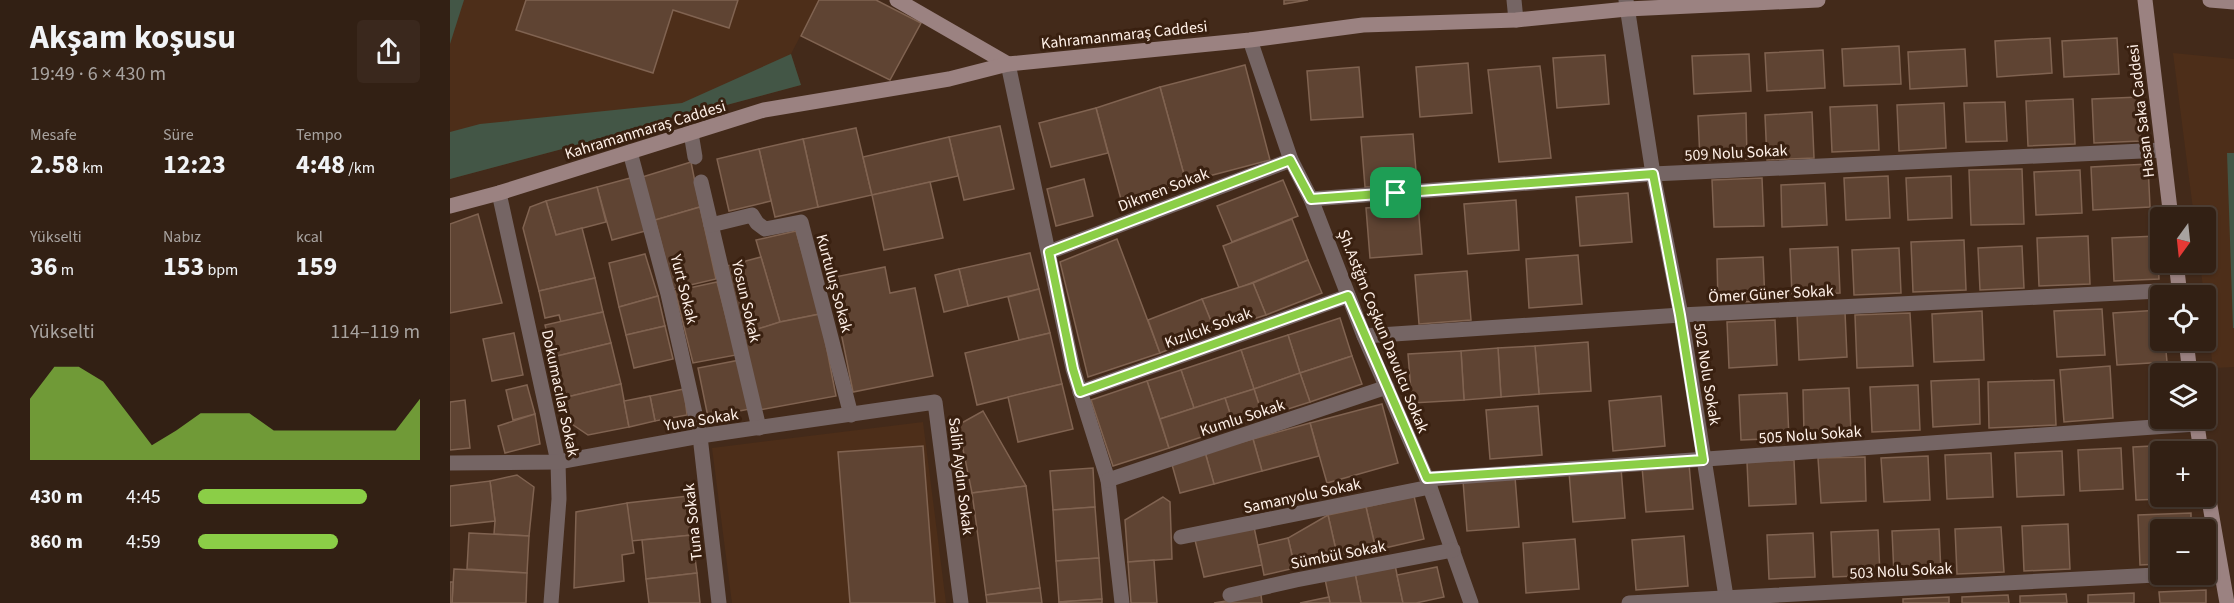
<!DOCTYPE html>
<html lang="tr">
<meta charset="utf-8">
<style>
:root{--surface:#322014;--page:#3a281d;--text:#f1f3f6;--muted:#a8a3a0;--line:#4d3e34;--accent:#8bce47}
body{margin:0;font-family:"Source Sans 3",sans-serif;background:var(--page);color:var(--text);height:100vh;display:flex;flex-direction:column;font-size:22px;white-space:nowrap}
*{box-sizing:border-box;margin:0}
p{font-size:20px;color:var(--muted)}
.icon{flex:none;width:33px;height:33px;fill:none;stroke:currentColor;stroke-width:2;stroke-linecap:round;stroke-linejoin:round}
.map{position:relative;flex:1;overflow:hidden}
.details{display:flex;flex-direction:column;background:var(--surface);width:450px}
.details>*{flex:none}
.needle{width:39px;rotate:195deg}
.fabs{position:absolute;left:1700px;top:207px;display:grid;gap:12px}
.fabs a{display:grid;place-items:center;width:66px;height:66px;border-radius:6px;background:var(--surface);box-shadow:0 2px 4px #0004,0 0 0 2px var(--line);font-size:30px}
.pin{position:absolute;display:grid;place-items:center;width:51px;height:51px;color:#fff;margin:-26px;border-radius:12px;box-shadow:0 3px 9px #0006}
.round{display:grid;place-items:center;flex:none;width:63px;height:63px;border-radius:6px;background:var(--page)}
.head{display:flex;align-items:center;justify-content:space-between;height:102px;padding:0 30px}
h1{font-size:33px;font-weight:700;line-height:45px}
.stats{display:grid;grid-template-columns:repeat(3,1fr);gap:9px;height:102px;padding:6px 30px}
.stats div{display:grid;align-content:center}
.stats b{font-size:26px;font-weight:700}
.stats small{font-size:16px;font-weight:400}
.stats p{font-size:16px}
.chart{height:168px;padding:12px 30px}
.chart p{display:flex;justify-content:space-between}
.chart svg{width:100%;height:108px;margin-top:6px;fill:var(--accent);opacity:.7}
ul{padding:0 30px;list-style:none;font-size:20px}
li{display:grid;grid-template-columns:96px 72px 1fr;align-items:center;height:45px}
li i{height:15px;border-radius:8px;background:var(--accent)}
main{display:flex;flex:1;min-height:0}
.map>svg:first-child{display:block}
.built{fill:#4d2e19}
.green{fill:#435646}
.building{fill:#5f4433;stroke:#806351;stroke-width:1.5}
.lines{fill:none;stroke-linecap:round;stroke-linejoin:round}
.street{stroke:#756564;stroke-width:15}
.secondary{stroke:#9b8281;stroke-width:15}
.route-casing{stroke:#fff;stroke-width:12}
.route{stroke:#8bce47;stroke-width:8}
.labels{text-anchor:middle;stroke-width:6;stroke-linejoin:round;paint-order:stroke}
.street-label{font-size:16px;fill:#fff1e9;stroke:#392010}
</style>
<main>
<section class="details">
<div class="head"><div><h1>Akşam koşusu</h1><p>19:49 · 6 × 430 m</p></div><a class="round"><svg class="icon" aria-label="share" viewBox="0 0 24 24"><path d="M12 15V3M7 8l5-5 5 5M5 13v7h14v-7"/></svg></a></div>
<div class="stats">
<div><p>Mesafe</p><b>2.58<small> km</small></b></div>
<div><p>Süre</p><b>12:23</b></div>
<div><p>Tempo</p><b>4:48<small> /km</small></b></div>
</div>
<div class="stats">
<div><p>Yükselti</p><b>36<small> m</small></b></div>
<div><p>Nabız</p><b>153<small> bpm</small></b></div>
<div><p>kcal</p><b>159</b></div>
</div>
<div class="chart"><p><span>Yükselti</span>114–119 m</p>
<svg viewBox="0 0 160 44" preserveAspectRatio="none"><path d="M0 44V19L10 6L20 6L30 12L40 25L50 38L60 32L70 25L80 25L90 25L100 32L110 32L120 32L130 32L140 32L150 32L160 19V44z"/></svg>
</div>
<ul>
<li><b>430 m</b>4:45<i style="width:76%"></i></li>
<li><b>860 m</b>4:59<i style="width:63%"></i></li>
</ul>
</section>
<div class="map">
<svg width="1784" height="603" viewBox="0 0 1784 603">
<rect width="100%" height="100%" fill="#432a1a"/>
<g class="built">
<polygon points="0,0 369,0 341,54 351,85 0,179"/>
<polygon points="1723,53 1784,59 1784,367 1763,368 1750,263 1755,262 1755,218 1744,217"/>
<polygon points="473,422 496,603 282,603 262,448"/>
</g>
<g class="green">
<polygon points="0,0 14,0 0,44"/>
<polygon points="341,54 351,85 0,179 0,132 30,124 232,103"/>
<polygon points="1777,153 1784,153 1784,328 1783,328"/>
</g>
<g class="building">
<polygon points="76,0 288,0 279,28 223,10 203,73 66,30"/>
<polygon points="369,0 426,0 471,23 440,80 351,36"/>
<polygon points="834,0 858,0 834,4"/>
<polygon points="1600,38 1602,73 1547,77 1545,41"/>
<polygon points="1667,38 1669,74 1614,77 1612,41"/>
<polygon points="1449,46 1451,84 1394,86 1392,49"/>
<polygon points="1515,49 1517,86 1460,89 1458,52"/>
<polygon points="1373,50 1375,88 1317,91 1315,53"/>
<polygon points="1299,54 1301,91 1244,94 1242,56"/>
<polygon points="1155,55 1159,104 1107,108 1103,58"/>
<polygon points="1018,63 1022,113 970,117 966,67"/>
<polygon points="795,65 820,160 736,182 710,87"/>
<polygon points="1090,66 1101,158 1049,162 1038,70"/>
<polygon points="909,67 913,117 861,120 857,71"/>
<polygon points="710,87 736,182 672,203 646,108"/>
<polygon points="1689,97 1691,141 1644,143 1642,99"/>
<polygon points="1623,99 1625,144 1578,146 1576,101"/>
<polygon points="1555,102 1557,141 1516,142 1514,103"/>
<polygon points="1494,103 1496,148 1449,151 1447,105"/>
<polygon points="1427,105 1429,150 1382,152 1380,107"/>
<polygon points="646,108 658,153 601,167 589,123"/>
<polygon points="1362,112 1364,158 1317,160 1315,115"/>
<polygon points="1296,113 1297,159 1250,160 1248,116"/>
<polygon points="550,126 564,189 514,200 499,137"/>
<polygon points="406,128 422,195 368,207 353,139"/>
<polygon points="963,134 967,183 915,187 911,137"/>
<polygon points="499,137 508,176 422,195 413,157"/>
<polygon points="353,139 368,207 325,217 309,149"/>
<polygon points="309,149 321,201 279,211 267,159"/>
<polygon points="241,162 250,207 202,221 189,178"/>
<polygon points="1698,164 1700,207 1643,210 1641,167"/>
<polygon points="1572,169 1574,224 1521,225 1519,170"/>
<polygon points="1630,170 1632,213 1586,215 1584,172"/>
<polygon points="1438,176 1440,218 1396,220 1394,178"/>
<polygon points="1501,176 1502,218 1458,220 1456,178"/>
<polygon points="184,177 199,230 162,240 147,187"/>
<polygon points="1312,178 1314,226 1264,227 1262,180"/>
<polygon points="634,179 643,216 606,226 597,189"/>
<polygon points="833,180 848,216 782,242 767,206"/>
<polygon points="480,182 493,238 434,250 422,195"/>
<polygon points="1375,183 1377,225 1332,227 1331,185"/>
<polygon points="147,187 156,222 106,235 96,201"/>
<polygon points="1178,193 1182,242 1130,246 1126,197"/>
<polygon points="1066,200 1069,250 1018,254 1014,204"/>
<polygon points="96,201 106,235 132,228 145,278 89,291 73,228 80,207"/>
<polygon points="968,204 972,254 920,258 916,208"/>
<polygon points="250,207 266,279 223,289 205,220"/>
<polygon points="28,214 52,303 0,313 0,224"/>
<polygon points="842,219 858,260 789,288 773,246"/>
<polygon points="346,231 370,314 330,322 306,240"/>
<polygon points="1638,236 1640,284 1589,286 1587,238"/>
<polygon points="1707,236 1709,279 1664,281 1662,238"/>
<polygon points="667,239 710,353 638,377 610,262"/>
<polygon points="1514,240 1516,290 1463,292 1461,242"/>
<polygon points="1572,246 1574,288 1530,290 1528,248"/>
<polygon points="1388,247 1390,293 1342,295 1340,249"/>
<polygon points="1449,248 1451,293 1404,295 1402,250"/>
<polygon points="580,253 589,289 518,306 509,269"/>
<polygon points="195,254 208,296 169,307 159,263"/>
<polygon points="1128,255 1132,304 1079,308 1076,259"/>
<polygon points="311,257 330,322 289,335 273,267"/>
<polygon points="1313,257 1315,301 1268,303 1267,259"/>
<polygon points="858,260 872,293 816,315 803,283"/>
<polygon points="435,267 440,293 465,288 483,376 403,392 380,278"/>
<polygon points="509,269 518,306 494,312 485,275"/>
<polygon points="1017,271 1021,320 969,324 965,275"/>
<polygon points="145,278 153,312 111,322 109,315 95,318 89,291"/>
<polygon points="267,282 286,355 243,363 225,291"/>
<polygon points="803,283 816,315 765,331 752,299"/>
<polygon points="589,289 600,333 569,340 558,297"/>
<polygon points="208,296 215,326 176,335 169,307"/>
<polygon points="752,299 765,331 710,353 698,320"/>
<polygon points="1652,309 1655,355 1607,357 1604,311"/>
<polygon points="1710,310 1710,340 1715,340 1717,362 1667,365 1663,313"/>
<polygon points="1532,311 1534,360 1484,362 1482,314"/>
<polygon points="153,312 161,343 103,357 95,325"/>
<polygon points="1395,312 1397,357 1349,360 1347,314"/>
<polygon points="1460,313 1463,366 1407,368 1405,315"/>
<polygon points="370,314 386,396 309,410 289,335 330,322"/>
<polygon points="890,318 902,356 850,373 838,335"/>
<polygon points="1325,320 1327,365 1279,368 1277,322"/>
<polygon points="215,326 223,359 184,368 176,335"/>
<polygon points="64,333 73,375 42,381 33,339"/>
<polygon points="600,333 612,384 527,405 515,353"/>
<polygon points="838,335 850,373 804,389 791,350"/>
<polygon points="1138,342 1141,391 1089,394 1085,346"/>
<polygon points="161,343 171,384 113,398 103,357"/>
<polygon points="1085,346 1089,394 1051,397 1048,348"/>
<polygon points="1048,348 1051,397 1014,400 1011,351"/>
<polygon points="791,350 804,389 744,408 731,370"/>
<polygon points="1011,351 1014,400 962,403 958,354"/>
<polygon points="902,356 912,384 860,402 850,373"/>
<polygon points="290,360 300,409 258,417 248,368"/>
<polygon points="1660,366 1663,418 1614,422 1610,370"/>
<polygon points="731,370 744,408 710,419 697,381"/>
<polygon points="850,373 860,402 813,417 804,389"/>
<polygon points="1529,379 1530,424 1483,427 1481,381"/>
<polygon points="1604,380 1606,425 1539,428 1538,382"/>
<polygon points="697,381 719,448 663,466 641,400"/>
<polygon points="171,384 179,427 138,435 116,420 113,398"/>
<polygon points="612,384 623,429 568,442 558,397"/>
<polygon points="77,385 85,414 63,420 56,390"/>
<polygon points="1468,385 1470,430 1422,432 1420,387"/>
<polygon points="1399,388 1401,432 1354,434 1353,390"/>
<polygon points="234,389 237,415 205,421 200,396"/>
<polygon points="804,389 813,417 784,426 775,398"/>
<polygon points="1337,393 1339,438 1291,440 1289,395"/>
<polygon points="200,396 205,421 179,427 174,401"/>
<polygon points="1211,396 1215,446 1163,451 1159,401"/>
<polygon points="775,398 784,426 719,448 710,419"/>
<polygon points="15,400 20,448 0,450 0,402"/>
<polygon points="932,404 948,463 877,483 860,423"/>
<polygon points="1088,406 1092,455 1040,459 1036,410"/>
<polygon points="533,411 576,486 522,493 508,425"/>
<polygon points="85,414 90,444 55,453 48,426"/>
<polygon points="860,423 869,456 812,471 803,439"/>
<polygon points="803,439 812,471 764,484 755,452"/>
<polygon points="1740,444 1740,452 1710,452 1710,496 1742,498 1686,500 1683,447"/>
<polygon points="473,446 485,603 400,603 388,452"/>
<polygon points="1671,448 1673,489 1630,491 1628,450"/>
<polygon points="1612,451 1614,495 1567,497 1565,453"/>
<polygon points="755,452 764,484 730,493 721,461"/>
<polygon points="1541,453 1543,497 1497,499 1495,455"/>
<polygon points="1478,456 1480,500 1434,502 1431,458"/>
<polygon points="1415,457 1416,501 1371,503 1368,458"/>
<polygon points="1344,460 1346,504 1299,506 1297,462"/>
<polygon points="1239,464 1243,509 1196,512 1192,467"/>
<polygon points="643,468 645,507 603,510 600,471"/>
<polygon points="1171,468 1175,518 1123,522 1119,472"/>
<polygon points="67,475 84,487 79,536 44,534 45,521 40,481"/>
<polygon points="1065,477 1069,527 1017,531 1013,481"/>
<polygon points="40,481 45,521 0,526 0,486"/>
<polygon points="576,486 590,588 536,595 522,493"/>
<polygon points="238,496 242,535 181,541 177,503"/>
<polygon points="964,496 974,539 926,550 916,507"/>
<polygon points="713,497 720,502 722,559 678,562 675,520"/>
<polygon points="177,503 184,553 172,555 174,581 124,588 126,512"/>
<polygon points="645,507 649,558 606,561 603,510"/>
<polygon points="916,507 926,550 888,559 878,515"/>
<polygon points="1741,513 1741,530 1710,530 1710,564 1690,565 1688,515"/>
<polygon points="878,515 888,559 845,568 838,538"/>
<polygon points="1618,524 1620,569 1574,571 1572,526"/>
<polygon points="804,527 812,565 754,577 745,540"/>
<polygon points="1551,527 1554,572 1507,574 1505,529"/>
<polygon points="1489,529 1491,573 1444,575 1442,531"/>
<polygon points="1428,530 1430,575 1383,577 1381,532"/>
<polygon points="19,533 79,536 77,573 17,569"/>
<polygon points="1363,533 1365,577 1319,579 1317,535"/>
<polygon points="242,535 247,573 196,579 192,540"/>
<polygon points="1234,536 1238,586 1186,590 1182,540"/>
<polygon points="838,538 845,568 814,575 808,545"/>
<polygon points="1125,539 1129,589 1076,593 1073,543"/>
<polygon points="649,558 652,599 609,602 606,561"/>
<polygon points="704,560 707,603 681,603 678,562"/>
<polygon points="945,565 953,603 911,603 905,573"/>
<polygon points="987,567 994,597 966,603 953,603 947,575"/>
<polygon points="4,569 77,573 76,603 2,603"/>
<polygon points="247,573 250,603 199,603 196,579"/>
<polygon points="905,573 911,603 880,603 875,579"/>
<polygon points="0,582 3,582 2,603 0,603"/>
<polygon points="590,588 592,603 537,603 536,595"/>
<polygon points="1756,590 1756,603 1710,603 1709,592"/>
<polygon points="1684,593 1684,603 1638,603 1638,595"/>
<polygon points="1616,594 1617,603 1570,603 1570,596"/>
<polygon points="811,595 812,603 764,603"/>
<polygon points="1558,595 1559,603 1512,603 1512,597"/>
<polygon points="879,597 880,603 850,603"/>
<polygon points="1499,597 1499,603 1453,603 1453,599"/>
<polygon points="652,599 652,603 609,603 609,602"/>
</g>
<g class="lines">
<g class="street">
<polyline points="1064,0 1066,20"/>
<polyline points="1176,0 1203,174 1231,315 1277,603"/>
<polyline points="800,40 841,160 861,199 914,336 977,479 1021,603"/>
<polyline points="558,64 623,369 658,480 672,603"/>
<polyline points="241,133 245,157"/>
<polyline points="180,152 218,294 250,436 269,603"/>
<polyline points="251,182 309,428"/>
<polyline points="49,193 108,462 109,499 101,603"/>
<polyline points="861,199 1203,174 1713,150"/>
<polyline points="261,225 302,215 307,223 315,229 351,222 401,415"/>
<polyline points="599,252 841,160"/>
<polyline points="914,336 1231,315 1729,290"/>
<polyline points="630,392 898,296"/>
<polyline points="0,463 108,462 250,436 485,402 511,603"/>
<polyline points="977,479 1746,424"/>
<polyline points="658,480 937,387"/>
<polyline points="731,537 980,487"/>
<polyline points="1755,573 1771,572"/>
<polyline points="780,595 846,580 1003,550"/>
<polyline points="1179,603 1725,574"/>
</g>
<g class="secondary">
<polyline points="447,0 558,64"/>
<polyline points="1695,0 1721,218"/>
<polyline points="1760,0 1784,2"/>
<polyline points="0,206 49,193 314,110 499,79 558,64 800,40 913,25 1066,20 1177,9 1368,0"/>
<polyline points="1726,262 1730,296"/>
<polyline points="1736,340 1740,374"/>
<polyline points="1746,418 1751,452"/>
<polyline points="1755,477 1777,603"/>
</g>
</g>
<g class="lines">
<defs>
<polygon id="route" points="840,160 861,199 1203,174 1230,315 1253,460 977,478 898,296 630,392 623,369 599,252"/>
</defs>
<use href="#route" class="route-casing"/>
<use href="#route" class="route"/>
</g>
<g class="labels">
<g class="street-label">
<text transform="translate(674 34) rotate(-6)" y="6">Kahramanmaraş Caddesi</text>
<text transform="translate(1690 111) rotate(-97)" y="6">Hasan Saka Caddesi</text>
<text transform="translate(195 129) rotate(-17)" y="6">Kahramanmaraş Caddesi</text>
<text transform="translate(1286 152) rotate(-3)" y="6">509 Nolu Sokak</text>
<text transform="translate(713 189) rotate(-21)" y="6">Dikmen Sokak</text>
<text transform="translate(385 283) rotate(75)" y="6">Kurtuluş Sokak</text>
<text transform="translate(235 289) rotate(76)" y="6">Yurt Sokak</text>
<text transform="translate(1321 293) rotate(-3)" y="6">Ömer Güner Sokak</text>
<text transform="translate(297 301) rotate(77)" y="6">Yosun Sokak</text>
<text transform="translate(758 327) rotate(-20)" y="6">Kızılcık Sokak</text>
<text transform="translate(934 331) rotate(68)" y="6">Şh.Astğm Coşkun Davulcu Sokak</text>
<text transform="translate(1258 374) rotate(81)" y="6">502 Nolu Sokak</text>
<text transform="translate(111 393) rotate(78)" y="6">Dokumacılar Sokak</text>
<text transform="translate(792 417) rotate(-18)" y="6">Kumlu Sokak</text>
<text transform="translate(251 419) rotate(-9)" y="6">Yuva Sokak</text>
<text transform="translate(1360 434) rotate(-4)" y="6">505 Nolu Sokak</text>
<text transform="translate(512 476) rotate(83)" y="6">Salih Aydın Sokak</text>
<text transform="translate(852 495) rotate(-12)" y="6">Samanyolu Sokak</text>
<text transform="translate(242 522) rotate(-96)" y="6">Tuna Sokak</text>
<text transform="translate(888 554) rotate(-11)" y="6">Sümbül Sokak</text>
<text transform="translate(1451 570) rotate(-3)" y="6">503 Nolu Sokak</text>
</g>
</g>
</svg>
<div class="fabs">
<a><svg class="needle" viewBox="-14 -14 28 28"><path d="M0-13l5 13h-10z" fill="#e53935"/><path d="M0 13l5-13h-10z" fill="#a8a3a0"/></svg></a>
<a><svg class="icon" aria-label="locate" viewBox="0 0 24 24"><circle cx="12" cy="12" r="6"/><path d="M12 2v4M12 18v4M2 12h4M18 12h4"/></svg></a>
<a><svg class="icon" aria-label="layers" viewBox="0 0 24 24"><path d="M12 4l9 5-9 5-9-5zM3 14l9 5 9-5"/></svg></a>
<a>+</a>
<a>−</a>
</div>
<div class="pin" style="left:946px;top:193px;background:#1e9e55"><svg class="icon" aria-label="arrive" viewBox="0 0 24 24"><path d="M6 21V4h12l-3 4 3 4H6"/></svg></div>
</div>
</main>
